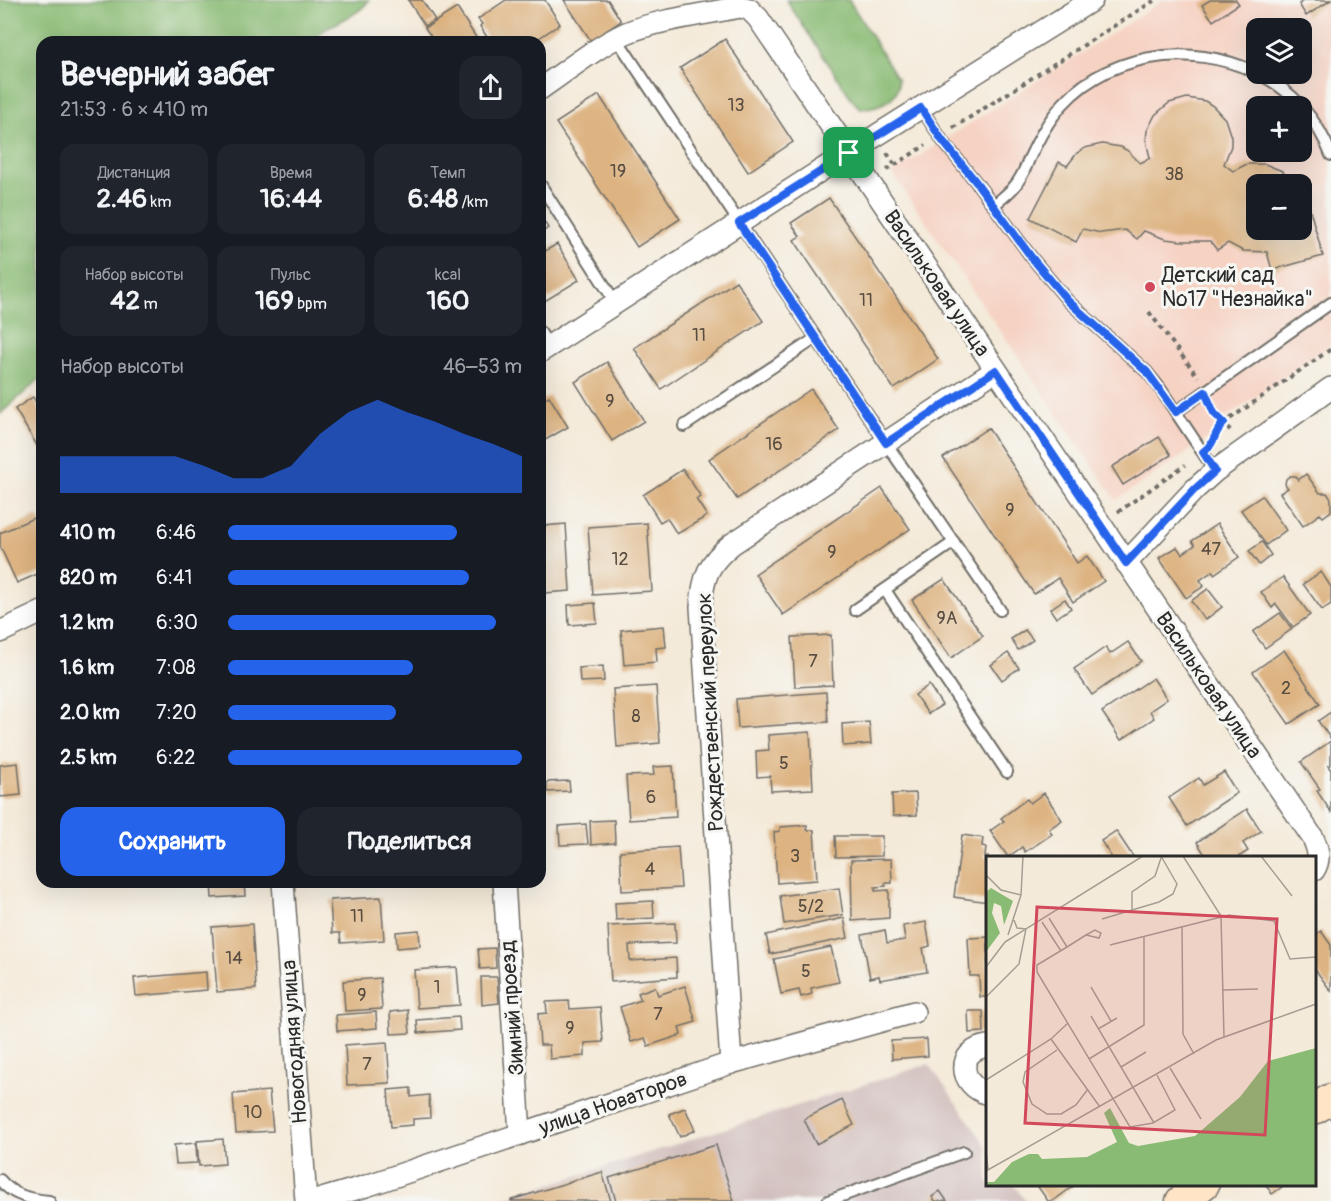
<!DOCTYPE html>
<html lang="ru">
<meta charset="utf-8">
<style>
:root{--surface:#171b24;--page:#20242c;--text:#f1f3f6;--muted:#9ea1a6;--accent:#2563eb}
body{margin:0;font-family:Pangolin,sans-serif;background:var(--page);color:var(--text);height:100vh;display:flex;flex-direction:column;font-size:22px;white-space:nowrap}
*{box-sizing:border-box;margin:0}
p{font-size:20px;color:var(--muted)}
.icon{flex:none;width:33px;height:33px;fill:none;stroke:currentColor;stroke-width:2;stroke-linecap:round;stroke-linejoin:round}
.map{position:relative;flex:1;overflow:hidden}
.panel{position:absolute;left:36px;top:36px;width:510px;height:852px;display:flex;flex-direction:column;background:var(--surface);border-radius:18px;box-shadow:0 6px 24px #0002}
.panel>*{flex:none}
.controls{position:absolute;left:1246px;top:18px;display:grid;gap:12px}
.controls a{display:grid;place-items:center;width:66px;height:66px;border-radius:12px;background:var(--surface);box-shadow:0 6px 24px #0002;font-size:30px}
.pin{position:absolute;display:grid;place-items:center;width:51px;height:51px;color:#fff;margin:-26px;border-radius:12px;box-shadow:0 3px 9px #0006}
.round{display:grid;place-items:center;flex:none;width:63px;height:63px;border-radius:18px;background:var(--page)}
.headline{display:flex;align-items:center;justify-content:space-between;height:102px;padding:0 24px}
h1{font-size:33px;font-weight:700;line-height:45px}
.figures{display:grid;grid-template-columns:repeat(3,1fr);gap:9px;height:102px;padding:6px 24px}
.figures div{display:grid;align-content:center;border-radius:15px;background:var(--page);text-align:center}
.figures b{font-size:26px;font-weight:700}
.figures small{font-size:16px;font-weight:400}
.figures p{font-size:16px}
.chart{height:168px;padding:12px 24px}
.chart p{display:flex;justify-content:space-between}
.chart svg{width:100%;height:108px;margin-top:6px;fill:var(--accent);opacity:.7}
.button{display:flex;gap:12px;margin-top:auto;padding:12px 24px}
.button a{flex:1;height:69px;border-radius:18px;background:var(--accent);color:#fff;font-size:24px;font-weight:700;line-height:69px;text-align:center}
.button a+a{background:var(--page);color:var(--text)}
ul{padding:0 24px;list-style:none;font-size:20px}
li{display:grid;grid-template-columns:96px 72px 1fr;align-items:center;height:45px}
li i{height:15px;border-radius:8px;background:var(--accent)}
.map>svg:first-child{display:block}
.built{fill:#f6d2c3;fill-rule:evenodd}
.industrial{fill:#d1bfbd}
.forest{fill:#8abb74;stroke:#5a7350;stroke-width:1.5}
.building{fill:#ddb381}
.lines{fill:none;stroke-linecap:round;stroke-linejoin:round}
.lane-casing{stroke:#716e68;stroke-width:14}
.street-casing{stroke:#716e68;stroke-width:24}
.secondary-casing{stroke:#716e68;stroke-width:33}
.path{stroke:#716e68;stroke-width:4;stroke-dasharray:4.5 4.5;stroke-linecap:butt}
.lane{stroke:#fff;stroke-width:10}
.street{stroke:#fff;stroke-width:21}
.secondary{stroke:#ffe4c6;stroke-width:30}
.route-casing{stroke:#fff;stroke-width:12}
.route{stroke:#2563eb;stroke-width:8}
.poi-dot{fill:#d1495b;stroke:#f6f6f2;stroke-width:2}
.labels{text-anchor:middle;stroke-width:6;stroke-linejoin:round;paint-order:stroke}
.number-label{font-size:18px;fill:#584d40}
.poi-label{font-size:21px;fill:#2b2b2b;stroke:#f6f6f2;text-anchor:start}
.street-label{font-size:21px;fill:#2b2b2b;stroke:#f6f6f2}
.inset-road{fill:none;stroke:#a49e93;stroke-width:1.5}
.view{fill:#d1495b;fill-opacity:0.15;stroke:#d1495b;stroke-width:3}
.inset-edge{fill:none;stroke:#2b2b2b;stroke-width:3}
</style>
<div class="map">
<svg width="1331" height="1201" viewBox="0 0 1331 1201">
<rect width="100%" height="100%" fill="#f6f6f2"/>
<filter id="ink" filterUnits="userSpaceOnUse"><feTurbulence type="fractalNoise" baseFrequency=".0167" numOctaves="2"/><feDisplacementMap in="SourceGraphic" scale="12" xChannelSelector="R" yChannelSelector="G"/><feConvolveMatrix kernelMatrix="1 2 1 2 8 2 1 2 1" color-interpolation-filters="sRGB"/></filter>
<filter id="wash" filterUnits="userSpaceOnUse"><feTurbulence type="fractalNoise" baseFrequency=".008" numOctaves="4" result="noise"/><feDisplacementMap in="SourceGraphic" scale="24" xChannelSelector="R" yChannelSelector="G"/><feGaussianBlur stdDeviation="1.35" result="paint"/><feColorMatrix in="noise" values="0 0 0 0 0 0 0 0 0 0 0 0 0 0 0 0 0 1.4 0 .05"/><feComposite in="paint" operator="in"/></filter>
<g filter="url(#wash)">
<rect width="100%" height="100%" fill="#f4ead9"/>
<path class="built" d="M1164 0H1331V344L1217 424 1209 438 1116 500 892 173ZM1257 28H1302V74H1257ZM1257 106H1302V152H1257ZM1257 184H1302V230H1257Z"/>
<polygon class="industrial" points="929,1064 987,1147 988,1184 1014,1185 1026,1201 497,1201"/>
<g class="forest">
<path d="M0 0H369C359 16 337 21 323 31 319 34 316 38 312 42H42V377L0 414Z"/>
<path d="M786 0H849L898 79C901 100 879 107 861 109L853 101Z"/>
</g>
<g id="blocks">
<g class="building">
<polygon points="408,0 422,0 435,20 425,26"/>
<polygon points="506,0 545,0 560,24 533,42 490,42 480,26 482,24 478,19"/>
<polygon points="564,0 608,0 621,21 591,41"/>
<polygon points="1210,0 1236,0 1239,4 1213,21 1202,5"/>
<polygon points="1304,0 1331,0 1306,16 1299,4"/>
<polygon points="457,8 479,42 435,42 425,28"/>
<polygon points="725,39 793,142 748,172 680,68"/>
<polygon points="599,95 680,219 637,247 556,123"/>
<polygon points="1187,98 1205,101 1213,106 1225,119 1231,137 1231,146 1224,164 1233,171 1247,164 1265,164 1282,171 1294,184 1257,184 1257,230 1302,230 1302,197 1306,196 1323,256 1272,270 1267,252 1243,251 1228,243 1217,250 1210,241 1182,241 1165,239 1144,231 1137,239 1125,230 1101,233 1083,229 1076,242 1030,218 1059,162 1067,166 1077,153 1085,148 1102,144 1121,147 1128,151 1140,163 1150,158 1146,140 1147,131 1155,115 1169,103"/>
<polygon points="829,198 938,359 894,389 794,240 800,236 791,223"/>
<polygon points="540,215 548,228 540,234"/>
<polygon points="557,244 579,280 540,304 540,254"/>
<polygon points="736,281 763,321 661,389 634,348"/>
<polygon points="607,362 644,421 612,441 575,382"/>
<polygon points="811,389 839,430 737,499 709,459"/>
<polygon points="549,396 568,427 540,443 540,402"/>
<polygon points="33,397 42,413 42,447 39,449 15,409"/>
<polygon points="988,428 1077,563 1087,556 1104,581 1073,602 1058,578 1034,594 943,458"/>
<polygon points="1159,437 1171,455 1123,485 1112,467"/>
<polygon points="683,469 701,497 696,499 707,516 677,534 667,518 660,522 643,495"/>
<polygon points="1306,474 1320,493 1327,493 1331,499 1331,511 1323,517 1320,514 1303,526 1280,493 1288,488 1285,484 1286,479 1290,476 1296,476 1298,480"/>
<polygon points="882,488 910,529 783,615 755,574"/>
<polygon points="1262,496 1286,530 1266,545 1241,510"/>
<polygon points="38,516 42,524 42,572 17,583 0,546 0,533"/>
<polygon points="647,523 652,591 593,595 588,527"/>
<polygon points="566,524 570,591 545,593 544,579 540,579 540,566 543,566 542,550 545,549 543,526"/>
<polygon points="1217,524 1239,557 1214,574 1213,571 1200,580 1204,586 1186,598 1159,558 1177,547 1182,554 1195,545 1192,541"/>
<polygon points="1262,542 1271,555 1259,565 1249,551"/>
<polygon points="1321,572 1331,587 1331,604 1322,610 1303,584"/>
<polygon points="1283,577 1310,615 1293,627 1276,604 1272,608 1261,592"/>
<polygon points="944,579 983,636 951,658 912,600"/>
<polygon points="1208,589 1222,607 1205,620 1191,601"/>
<polygon points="1065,599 1071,608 1056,618 1050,609"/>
<polygon points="595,603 597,623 569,625 568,605"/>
<polygon points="1280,613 1292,629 1265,648 1253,632"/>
<polygon points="664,626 666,647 656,648 657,662 624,665 621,630"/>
<polygon points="1025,630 1033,640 1018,650 1011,639"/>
<polygon points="831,635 833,685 795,687 792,637"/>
<polygon points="1128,642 1141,661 1092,695 1074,669 1106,647 1110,654"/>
<polygon points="1284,650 1320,704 1289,724 1253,672"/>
<polygon points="1008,653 1019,668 1002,680 991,665"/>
<polygon points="603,666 604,681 580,682 579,668"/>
<polygon points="1153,678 1167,699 1150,711 1154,718 1121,740 1102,712"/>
<polygon points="929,685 942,705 928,714 915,695"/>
<polygon points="656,686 660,743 617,747 613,689"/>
<polygon points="826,692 828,722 738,728 736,699"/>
<polygon points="1331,712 1331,739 1318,721"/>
<polygon points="869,722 871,744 843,746 842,724"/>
<polygon points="810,732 813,789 771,791 770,776 757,777 756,751 769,750 768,735"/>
<polygon points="1331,741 1331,764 1328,766 1331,770 1331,812 1317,791 1320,789 1301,762"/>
<polygon points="18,763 21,795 0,797 0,765"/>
<polygon points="673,766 676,817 629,820 626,776 654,775 653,767"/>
<polygon points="1224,772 1237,793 1187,826 1169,798 1199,778 1203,785"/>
<polygon points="569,781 570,791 547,792 547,782"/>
<polygon points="916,793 917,815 893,816 892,794"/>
<polygon points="1044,793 1062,820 1049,829 1052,834 1039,843 1025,852 1022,847 1008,857 990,831 1004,821 1001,818 1027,799 1030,803"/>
<polygon points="1247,809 1261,831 1243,843 1248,851 1237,858 1207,858 1197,842"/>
<polygon points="614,820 615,843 591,845 590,821"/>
<polygon points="586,824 588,844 560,845 559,826"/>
<polygon points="807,825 807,830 814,830 817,880 777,883 774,832 780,831 780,827"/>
<polygon points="1116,831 1134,858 1112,858 1101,841"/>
<polygon points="962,835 983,838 982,846 986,847 985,857 988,857 988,902 954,897"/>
<polygon points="835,836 882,836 882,856 836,857"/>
<polygon points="678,847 681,888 622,891 620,851"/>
<polygon points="891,859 892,883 885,883 886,886 875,887 875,891 889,890 889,918 852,921 851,860"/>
<polygon points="211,882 244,882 245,896 212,898"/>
<polygon points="839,888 843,915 784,924 780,896"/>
<polygon points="381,897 384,940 341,943 340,933 332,933 330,900"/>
<polygon points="653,901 654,918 616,920 615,903"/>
<polygon points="844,918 848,938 770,954 766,935"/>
<polygon points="926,922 930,946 923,948 927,972 880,980 879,976 870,978 862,935 885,930 887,943 905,940 903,926"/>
<polygon points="675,923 676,943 629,945 630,961 676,958 677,977 611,982 608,926"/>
<polygon points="252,924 256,989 217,992 212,927"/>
<polygon points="419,930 420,946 397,948 396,932"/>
<polygon points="1321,931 1331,945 1331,991 1314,968 1314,935"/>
<polygon points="988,937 988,997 980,997 979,976 970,976 968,938"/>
<polygon points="831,947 839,982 811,988 812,994 801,997 799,990 781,994 774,959"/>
<polygon points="495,948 496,968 480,969 478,949"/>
<polygon points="457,967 460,1005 417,1008 414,970"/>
<polygon points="206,972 207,990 136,996 134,978"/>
<polygon points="481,977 497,977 499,1003 482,1005"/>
<polygon points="380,978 382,1009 345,1011 343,981"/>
<polygon points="685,986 696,1022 679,1027 681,1035 648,1046 645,1038 631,1042 620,1007 641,1000 638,993 655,987 658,995"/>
<polygon points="569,1001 570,1009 600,1007 603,1042 585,1043 585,1056 550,1059 549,1045 540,1045 538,1014 547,1013 546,1002"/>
<polygon points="408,1010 410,1033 391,1034 390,1012"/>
<polygon points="968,1011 983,1011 984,1032 969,1033"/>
<polygon points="376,1012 377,1028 337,1031 336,1015"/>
<polygon points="459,1017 460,1030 418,1033 417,1020"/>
<polygon points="927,1039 928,1056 892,1059 891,1041"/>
<polygon points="387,1042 390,1083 347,1085 345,1045"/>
<polygon points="411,1088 411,1097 429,1095 430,1118 413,1119 413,1125 391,1127 388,1090"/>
<polygon points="269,1091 273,1131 236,1133 233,1094"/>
<polygon points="842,1100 854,1125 816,1144 804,1119"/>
<polygon points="685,1108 695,1130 680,1137 669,1114"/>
<polygon points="223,1139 225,1164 199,1166 197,1141"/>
<polygon points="196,1143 197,1163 176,1164 174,1145"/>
<polygon points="716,1145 734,1201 616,1201 609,1178"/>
<polygon points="602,1172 611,1201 511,1201 511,1200"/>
<polygon points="1036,1184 1076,1184 1053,1201 1048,1201"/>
<polygon points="1265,1184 1286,1184 1272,1194"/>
<polygon points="940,1191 947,1201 935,1201 932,1197"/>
</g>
</g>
</g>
<g filter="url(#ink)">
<use href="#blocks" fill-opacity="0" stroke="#716e68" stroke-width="1.5"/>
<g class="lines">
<defs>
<g id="lane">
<polyline points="617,39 886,443 1000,610"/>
<path d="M1259 74C1292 90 1318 120 1331 155"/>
<polyline points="921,108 942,140 976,182 1032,258 1068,301 1147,372 1159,387 1215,471"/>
<polyline points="540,184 615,302"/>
<path d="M994 205C1002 198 1011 192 1017 183 1022 176 1026 167 1029 159 1036 144 1044 128 1054 115 1099 53 1191 40 1257 73"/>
<polyline points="540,332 549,346"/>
<polyline points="1176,412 1331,303"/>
<polyline points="684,426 816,338"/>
<polyline points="885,590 1007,772"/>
<polyline points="855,610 954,542"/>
<path d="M0 1180C13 1196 30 1199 49 1201"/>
<polyline points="828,1201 964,1152"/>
</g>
<g id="street">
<path d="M540 89C568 70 596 47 626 33 657 20 706 14 740 7L749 9 758 18 1313 838C1318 849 1321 859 1314 870"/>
<polyline points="540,352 823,169 1092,0"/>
<polyline points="1126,563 1195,489 1215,471 1331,388"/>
<polyline points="0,632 42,612"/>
<polyline points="283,882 306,1201"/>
<polyline points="504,882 520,1134"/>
<path d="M988 1046C956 1050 958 1085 988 1094"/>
<path d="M731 1063 701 607C703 577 708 563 732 544L996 370"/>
<polyline points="315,1201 366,1186 731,1063 914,1012"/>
</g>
<g id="secondary">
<polyline points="1314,1109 1331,1099"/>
<polyline points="1181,1201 1204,1184"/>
</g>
</defs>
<use href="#lane" class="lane-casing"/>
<use href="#street" class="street-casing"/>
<use href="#secondary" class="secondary-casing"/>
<g class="path">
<polyline points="953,128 1155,0"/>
<polyline points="887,153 895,165"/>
<polyline points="887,170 926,145"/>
<polyline points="1149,312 1198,377"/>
<polyline points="1210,406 1218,417 1232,432"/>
<polyline points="1214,439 1219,427 1224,423 1331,349"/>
<polyline points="1118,512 1185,465"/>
</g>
<use href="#lane" class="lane"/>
<use href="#street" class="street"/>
<use href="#secondary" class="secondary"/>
</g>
</g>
<g class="lines" filter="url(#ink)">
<defs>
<path id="route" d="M921 108 942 140 976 182 1032 258 1068 301 1147 372 1176 412 1205 392 1214 413 1224 423C1213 432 1217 442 1203 452L1215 471 1195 489 1126 563 996 370 886 443 739 223Z"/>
</defs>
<use href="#route" class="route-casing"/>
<use href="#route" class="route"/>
</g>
<circle class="poi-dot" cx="1150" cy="287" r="6"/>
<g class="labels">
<g class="number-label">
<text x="736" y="111">13</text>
<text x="618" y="177">19</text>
<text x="1174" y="180">38</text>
<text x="866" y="306">11</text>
<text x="699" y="341">11</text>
<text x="610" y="407">9</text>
<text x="774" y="450">16</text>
<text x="1010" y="516">9</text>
<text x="1211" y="555">47</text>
<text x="832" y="558">9</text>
<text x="620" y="565">12</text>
<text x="947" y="624">9А</text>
<text x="813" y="667">7</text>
<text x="1286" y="694">2</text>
<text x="636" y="722">8</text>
<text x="784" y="769">5</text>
<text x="651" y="803">6</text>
<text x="795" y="862">3</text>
<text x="650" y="875">4</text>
<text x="811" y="912">5/2</text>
<text x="357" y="922">11</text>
<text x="234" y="964">14</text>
<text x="806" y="977">5</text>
<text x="437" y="993">1</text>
<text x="362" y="1001">9</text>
<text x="658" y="1020">7</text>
<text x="570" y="1034">9</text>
<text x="367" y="1070">7</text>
<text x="253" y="1118">10</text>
</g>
<g class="poi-label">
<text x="1162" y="282">Детский сад<tspan x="1162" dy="24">№17 "Незнайка"</tspan></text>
</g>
<g class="street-label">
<text transform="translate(937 283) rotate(56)" y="7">Васильковая улица</text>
<text transform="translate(1209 685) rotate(56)" y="7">Васильковая улица</text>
<text transform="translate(710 712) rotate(-93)" y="7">Рождественский переулок</text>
<text transform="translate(512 1008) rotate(-94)" y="7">Зимний проезд</text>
<text transform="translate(294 1042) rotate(-94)" y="7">Новогодняя улица</text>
<text transform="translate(613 1103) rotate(-19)" y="7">улица Новаторов</text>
</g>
</g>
<g transform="translate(986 856)">
<rect width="330" height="330" fill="#f4ead9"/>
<path d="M5 32 27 45 18 69 15 50 8 47 6 57 14 77 0 96V36ZM330 192V330H0V326H8L26 306 43 298H52L56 303 101 301 131 286 118 257 124 252 143 287 152 290 209 280 254 241 282 205Z" fill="#8abb74"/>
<path class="inset-road" d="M197 0 235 60 238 181M275 0 306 40M0 19 15 34 35 39M146 54V36L169 20 175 2M63 62 81 91M116 63 173 46 187 38 191 28 175 0M56 66 75 95M196 70 197 178 208 198M22 79 35 39 37 0M100 79 113 82 115 77 109 74 100 79 81 91 51 109V116L144 271 167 267 189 254 171 219M19 86 157 0M124 89 243 59 288 65 304 103 330 101M0 111 19 86M105 131 125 165M237 134 272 133M0 141 33 108 40 73 31 72 28 64M105 160 168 267M112 173 131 162M65 183 114 251M71 194 39 216 37 226 46 248 61 258H75L90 249 102 233M103 203 158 169V81M135 211 160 196M184 212 215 263M0 224 65 183 82 167M0 294 2 314M0 315 230 184 330 148"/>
<path class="view" d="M51 51 291 63 279 279 39 267Z"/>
<rect width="330" height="330" class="inset-edge"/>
</g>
</svg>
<div class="controls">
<a><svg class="icon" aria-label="layers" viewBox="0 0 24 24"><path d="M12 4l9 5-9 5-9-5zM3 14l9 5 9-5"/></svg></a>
<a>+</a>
<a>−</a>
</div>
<div class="pin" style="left:849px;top:153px;background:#1e9e55"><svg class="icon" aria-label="arrive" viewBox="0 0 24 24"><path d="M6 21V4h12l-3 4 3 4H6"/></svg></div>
<section class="panel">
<div class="headline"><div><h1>Вечерний забег</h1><p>21:53 · 6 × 410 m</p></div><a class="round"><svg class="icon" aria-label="share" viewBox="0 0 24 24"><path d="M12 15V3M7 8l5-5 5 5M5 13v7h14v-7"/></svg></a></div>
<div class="figures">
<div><p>Дистанция</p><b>2.46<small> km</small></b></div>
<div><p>Время</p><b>16:44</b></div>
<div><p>Темп</p><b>6:48<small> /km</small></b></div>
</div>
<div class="figures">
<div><p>Набор высоты</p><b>42<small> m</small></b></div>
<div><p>Пульс</p><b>169<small> bpm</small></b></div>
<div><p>kcal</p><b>160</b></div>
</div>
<div class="chart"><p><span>Набор высоты</span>46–53 m</p>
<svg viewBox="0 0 160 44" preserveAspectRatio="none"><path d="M0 44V29L10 29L20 29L30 29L40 29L50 33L60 38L70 38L80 33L90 20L100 11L110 6L120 11L130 15L140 20L150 24L160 29V44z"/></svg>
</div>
<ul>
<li><b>410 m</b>6:46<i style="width:78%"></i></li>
<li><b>820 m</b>6:41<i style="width:82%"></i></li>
<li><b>1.2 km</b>6:30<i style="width:91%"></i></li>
<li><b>1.6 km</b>7:08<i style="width:63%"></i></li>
<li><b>2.0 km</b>7:20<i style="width:57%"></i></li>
<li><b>2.5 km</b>6:22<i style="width:100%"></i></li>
</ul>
<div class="button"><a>Сохранить</a><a>Поделиться</a></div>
</section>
</div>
